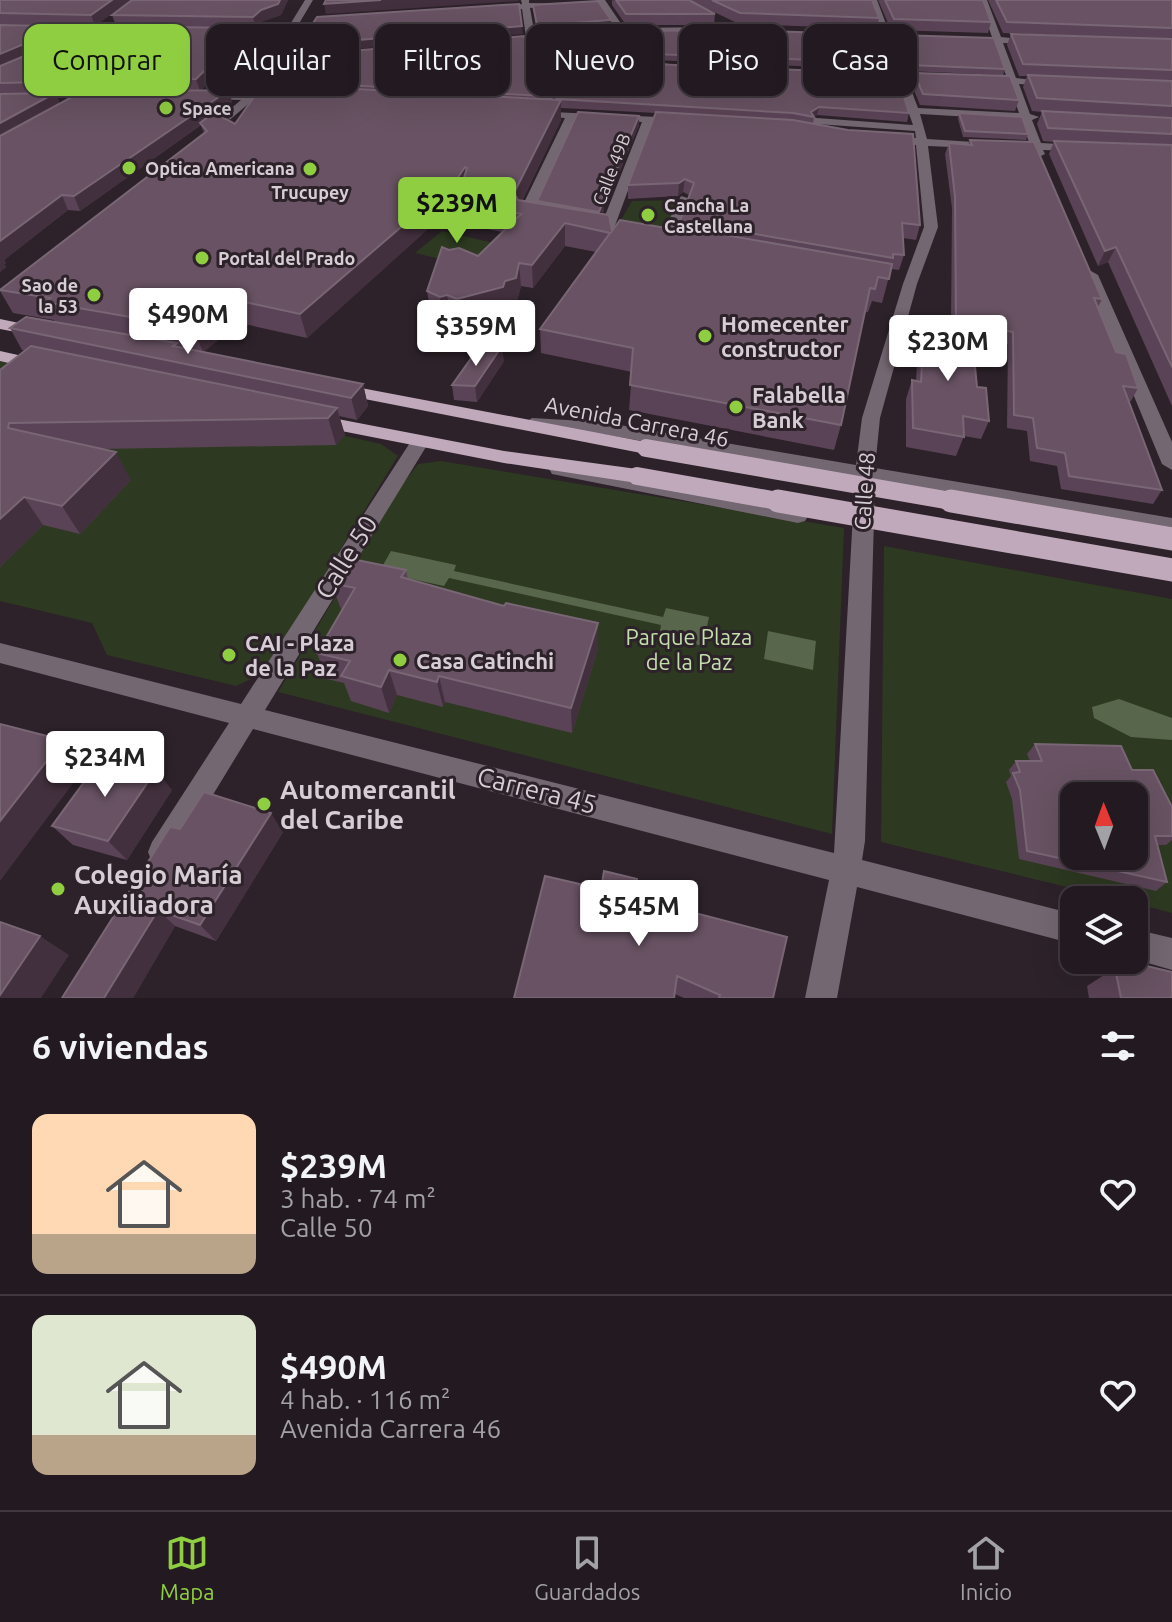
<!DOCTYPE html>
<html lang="es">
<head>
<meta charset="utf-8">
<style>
	body { margin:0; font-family:Ubuntu,sans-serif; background:#2e272d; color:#f1f3f6; height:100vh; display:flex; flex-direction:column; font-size:30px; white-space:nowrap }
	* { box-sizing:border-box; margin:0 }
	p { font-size:26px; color:#a2a1a5 }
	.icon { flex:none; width:44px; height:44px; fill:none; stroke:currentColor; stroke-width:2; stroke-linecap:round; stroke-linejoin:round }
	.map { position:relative; height:998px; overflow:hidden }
	.side { display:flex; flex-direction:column; background:#221a20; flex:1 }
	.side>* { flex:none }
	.top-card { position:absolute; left:24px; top:24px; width:1124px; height:72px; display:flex; gap:16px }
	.needle { width:52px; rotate:359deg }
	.buttons { position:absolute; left:1060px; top:782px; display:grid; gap:16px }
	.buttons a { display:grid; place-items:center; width:88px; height:88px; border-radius:16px; background:#221a20; box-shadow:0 8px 32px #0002,0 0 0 2px #3f383e; font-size:40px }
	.price { position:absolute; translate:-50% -68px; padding:0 18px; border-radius:8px; background:#fff; color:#222; font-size:26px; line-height:52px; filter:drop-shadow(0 2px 4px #0008) }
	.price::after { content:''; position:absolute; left:50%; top:48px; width:24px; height:18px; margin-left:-12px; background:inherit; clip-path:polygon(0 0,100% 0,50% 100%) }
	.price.on { background:#8fcd41; color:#111 }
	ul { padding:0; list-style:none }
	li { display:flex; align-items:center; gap:24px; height:200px; padding:0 32px }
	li+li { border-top:2px solid #3f383e }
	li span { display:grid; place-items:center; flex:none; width:224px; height:160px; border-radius:16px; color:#555 }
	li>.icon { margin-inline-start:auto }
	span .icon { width:96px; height:96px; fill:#fffc; stroke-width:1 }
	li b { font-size:34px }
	h2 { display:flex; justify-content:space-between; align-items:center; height:96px; padding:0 32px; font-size:34px }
	.chip { padding:0 28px; border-radius:16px; background:#221a20; box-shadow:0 8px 32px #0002,0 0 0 2px #3f383e; font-size:28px; line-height:72px }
	.chip.on { background:#8fcd41; color:#111 }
	.tab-bar { display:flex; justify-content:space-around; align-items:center; height:112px; border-top:2px solid #3f383e; background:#221a20; font-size:22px; color:#a2a1a5 }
	.tab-bar a { display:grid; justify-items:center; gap:4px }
	.tab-bar .on { color:#8fcd41 }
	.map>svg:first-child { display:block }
	.green { fill:#2d3921; fill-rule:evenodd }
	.water { fill:#58664b }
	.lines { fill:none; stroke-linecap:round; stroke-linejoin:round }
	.minor { fill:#736771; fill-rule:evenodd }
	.major { fill:#c1a9bc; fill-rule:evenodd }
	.major-bridge-far1 { stroke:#c1a9bc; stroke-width:18 }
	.major-bridge { stroke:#c1a9bc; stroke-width:23 }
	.wall { fill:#5a4356; fill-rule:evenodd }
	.shaded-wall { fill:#43303e }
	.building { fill:#685263; stroke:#796675; stroke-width:2; fill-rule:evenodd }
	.poi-dot { fill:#8fcd41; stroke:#2d222a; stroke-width:3 }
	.labels { text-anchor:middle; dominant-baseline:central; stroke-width:6; stroke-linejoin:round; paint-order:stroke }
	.far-poi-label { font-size:18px; font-weight:bold; fill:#d6ced4; stroke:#2d222a; text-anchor:start }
	.far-street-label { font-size:18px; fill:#d6ced4; stroke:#2d222a }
	.poi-label { font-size:22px; font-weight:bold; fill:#d6ced4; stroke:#2d222a; text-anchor:start }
	.street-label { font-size:22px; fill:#d6ced4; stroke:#2d222a }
	.park-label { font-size:22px; fill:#c3dfab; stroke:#2d222a }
	.near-street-label { font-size:26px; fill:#d6ced4; stroke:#2d222a }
	.near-poi-label { font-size:26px; font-weight:bold; fill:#d6ced4; stroke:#2d222a; text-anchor:start }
</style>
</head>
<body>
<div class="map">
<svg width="1172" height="998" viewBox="0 0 1172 998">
	<rect width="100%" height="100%" fill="#2d222a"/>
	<path class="green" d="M680 200 660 239 615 230 632 201Z
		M442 231 511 247 486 270 415 253Z
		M0 359 381 444 398 456 264 673 236 686 107 655 92 623 0 601Z
		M441 461 844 528 832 834 278 692 340 589 360 540 418 464Z
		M884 546 1172 599V913L1134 903V900H1121L881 842ZM1074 796H1134V856H1074Z"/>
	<path class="water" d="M391 551 456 565 454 571 663 617 666 608 709 617 703 646 659 637 661 625 449 578 444 586 379 572Z
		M768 631 816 641 813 670 764 659Z
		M1119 699 1172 718V740L1131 737 1094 718 1092 707Z"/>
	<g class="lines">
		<path class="minor" d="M305 0H313L278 59 314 56 317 61 275 65 257 94H280L285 97 284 99 253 100 213 134H205V130L241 100 204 99 199 96 200 94H247L283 36H217L214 31H286Z
			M521 0H529V3L564 4 530 8 535 36 616 29 597 0H605L624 28 720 27 724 30 720 33 628 34 646 61 670 64 667 69 640 65 619 34 536 41 555 106 550 109 545 106 528 42 501 45 497 42 526 37 522 9 488 8 522 4Z
			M869 0H877L918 108 1019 113 1009 84 981 80 986 77 1007 78 994 42 964 39 992 37 979 0H987L1001 37 1040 41 1036 44 1003 43 1016 78 1055 83 1050 86 1019 84 1030 114 1039 117 1032 120 1041 143 1078 145 1084 148 1078 151 1043 150 1045 154 1039 157 1032 149 1010 148 1004 145 1010 142H1029L1021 120 920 114 927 139 974 142 980 145 974 148 928 146 938 227 917 284 880 418 875 468 1172 518V534L875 482 865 841 862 860 1074 914V944L857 887 837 998H805L829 880 253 729 172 862 162 866 152 862 148 852 152 842 229 723 0 663V643L241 704 413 438 420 436 429 442 265 710 834 853 855 478 602 434 532 430 523 424 532 418 602 422 856 465 862 418 903 284 924 227 916 145 886 143 880 140 886 137 916 138 915 131 789 122 784 119 789 116 913 125Z
			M0 27 109 29 113 32 109 35 0 33Z
			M0 92 102 91 107 94 102 97 0 98Z
			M531 111 679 118 684 121 679 124 653 123 613 231 606 235 599 231 642 122 576 118 532 213 544 218 537 222 518 215 565 118 535 116 530 113Z
			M681 196 691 199 672 242 660 245 658 242Z
			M1091 271 1098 275 1172 442V470L1162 464 1084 275Z
			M559 462 798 509 805 511 808 516 805 521 798 523 552 474 549 469Z
			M1134 929 1172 938V970L1134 959Z"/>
		<path class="major" d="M0 319 43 328 45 331 37 336 0 329Z
			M0 351 45 361 47 365 39 370 0 361Z
			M340 384 646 442 655 448 646 454 334 393 331 389 334 385Z
			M317 415 504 451 637 469 647 476 637 483 504 463 311 425 308 421Z"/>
		<path class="major-bridge-far1" d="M646 448 963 503
			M637 476 789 503"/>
		<path class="major-bridge" d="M778 501 1172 570
			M951 501 1172 539"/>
	</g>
	<path class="wall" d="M0 0H130L95 26 0 24Z
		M132 0H288L281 15 263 21 256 28 116 26 112 15Z
		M612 0 715 14 714 25H626L612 5Z
		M689 0H872L879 18 877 29 739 24Z
		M878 0H983L991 22 988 33 891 30Z
		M988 0H1172V39L1003 33Z
		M0 25 72 36 241 28 244 39 226 56 228 63 201 90H229L232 102 226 107 230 121 235 124 276 85 275 81 542 96V99L555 100 540 44V37L638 59 650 64 909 113 907 122 817 115 814 117 813 124 920 225 916 240 903 238 904 255 899 270 891 269 882 303 872 301 868 312H865L841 425 834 450 629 410 632 372 541 353 540 329 596 252 565 246 533 288 521 286 517 301 506 304 505 311 460 323 451 319 444 321 431 315 427 291 449 250 478 256 502 232 459 223 457 204 447 220 439 219 307 338 240 323 203 352 363 384 368 406 357 420 339 416 345 435 336 445 102 449 131 480 80 534 43 525 0 567V370L26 351 22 350 10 328 55 322 54 320 13 313 0 291V289L204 133 201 125 80 211 68 210 4 260 6 263 4 264 6 267 0 272ZM56 94H78L60 104ZM561 108 656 113 628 185V199L678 196 683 192 689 195 680 221 679 227 612 231 602 214 604 210V200H608L639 125V116L537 201V203L522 201 561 120Z
		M634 31 892 63 891 70 653 60 648 58 634 37Z
		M1011 34 1172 39V406L1108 262 1098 266 1049 154 1054 142 1043 141 1037 124 1042 112 1032 111 1023 87 1027 76H1019L1007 45Z
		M897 35 1005 69 1003 75 907 71 895 41Z
		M914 73 1019 100 1015 111 920 105 911 83Z
		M959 113 1028 134 1026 140 963 137 958 119Z
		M970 140 1102 299 1098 307 1116 352 1138 388 1131 401H1129L1162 490 1153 504 1061 489 1057 466 1030 461 1027 431 1007 428 1008 344 973 337 977 387 989 421 981 439 964 436 956 456 906 447V399L912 380 916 381 917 364 923 346 926 347 932 326 951 325 952 208 945 154 949 143 968 145Z
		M504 361 477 402 454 400 452 385Z
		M406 570 408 579 504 606 598 623V649L572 733 445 702 443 707 397 695 389 713 351 701 344 683 327 679 317 653 342 610 341 609 331 583Z
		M1035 744 1132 770 1172 807V840L1166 845H1158L1167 882 1156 891 1019 859 1012 799 1006 782 1011 776 1009 770 1016 761H1030L1027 754Z
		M172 790 127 860 73 845 52 826Z
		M180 829 283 832 216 941 175 926 133 998H62Z
		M635 898 773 998H684L675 994Z
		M1134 963 1172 998H1089L1087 986 1115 968 1124 970Z"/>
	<path class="shaded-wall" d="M112 0H130L95 26 91 15Z
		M280 0H288L281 15 263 21 256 28 253 17 261 10Z
		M381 0H519L518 1 326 14 324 4Z
		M611 20V26L537 33V26Z
		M67 26 72 37 0 68V54Z
		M522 26 523 34 301 54 299 45Z
		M241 28 244 39 226 56 228 63 200 91 196 79 216 51Z
		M229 90 232 102 226 107 231 124 220 116 223 109 80 211 74 196Z
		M55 93 61 106 0 140V123Z
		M561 100V120L515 215 514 193Z
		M819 107 817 115 814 117 811 112Z
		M639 116V125L608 200V190Z
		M465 167 467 188 457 201V204L447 220 444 198Z
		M685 179 683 192 678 196 679 183Z
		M62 195 68 210 4 260 6 263 4 264 6 267 0 272V241Z
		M436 197 439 219 307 338 300 314Z
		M604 200V210L599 222V212Z
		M565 223V246L533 288 532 265Z
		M1116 247 1108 262 1098 266 1105 251Z
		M519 263 521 286 517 301 506 304 505 311 460 323 457 299 505 281Z
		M447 295 451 319 444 321 440 297Z
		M231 299 240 323 203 352 193 328Z
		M502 346 504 361 477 402 475 386Z
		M363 384 368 406 357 420 351 398Z
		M337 408 345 435 336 445 328 418Z
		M116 452 131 480 80 534 62 506Z
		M24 497 43 525 0 567V519Z
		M598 623V649L572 733 571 708Z
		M389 670 397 695 389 713 381 687Z
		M439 676 445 702 443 707 437 682Z
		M63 740 86 766 0 881V821Z
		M156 770 172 790 127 860 108 841Z
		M271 813 283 832 216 941 200 925Z
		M158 910 175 926 133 998H104Z
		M40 936 69 955 41 998H0V995Z"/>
	<path class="building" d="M0 0H112L91 15 0 13Z
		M132 0H280L278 4 261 10 253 17 112 15Z
		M326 0H381L324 4Z
		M616 0H689L715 14H626Z
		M712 0H872L879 18 740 13Z
		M885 0H983L991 22 894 19Z
		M996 0H1172V28L1007 22Z
		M598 1 611 20 537 26 533 5Z
		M519 4 522 26 299 45 317 17Z
		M0 25 67 26 0 54Z
		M96 26 241 28 216 51H225L196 79 0 83V66Z
		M618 30 638 59 650 64 897 74 909 113 819 107 811 112 814 117 793 113 557 99 540 37Z
		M739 30 881 35 892 63 653 54 648 52 634 31Z
		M1011 34 1172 39V70L1023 64Z
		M897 35 994 38 1005 69 909 65Z
		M524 36 542 96 275 81 293 56Z
		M914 73 1010 76 1019 100 923 94Z
		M1028 75 1172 81V106L1037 98Z
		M263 84 561 100 514 193 518 200 609 215 612 231 620 220 666 228 668 225 892 264 889 279 878 277 875 289 870 288 841 425 630 385 633 348 540 329 610 233 565 223 532 265 519 263 516 278 505 281 503 287 457 299 447 295 440 297 427 291 442 247 449 250 459 248 478 256 521 214 457 201 467 168 465 167 444 198 436 197 300 314 231 299 193 328 44 302 50 298 0 290 207 131 200 123 225 104 220 116 235 124Z
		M229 90 74 196 62 195 0 241V136L81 92Z
		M55 93 0 123V94Z
		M1042 111 1172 118V134L1048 128Z
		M578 112 639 116 608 190H602L604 200 599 212 537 201Z
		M656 112 793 120 848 130 913 134 920 225 902 223 904 255 893 254V258L680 221 694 183 685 179 679 183 628 185Z
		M959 113 1022 117 1028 134 965 131Z
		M970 140 1034 142 1102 299 1094 298 1116 352 1126 354 1130 365 1138 388 1123 386 1162 490 1069 476 1065 453 1037 448 1033 418 1014 415 1013 332 956 321 955 197 949 143 972 145Z
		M1054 141 1172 145V367L1116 247 1105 251Z
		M26 317 177 343 173 346 363 384 351 398 10 328Z
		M971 324 977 387 986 388 989 421 963 416 964 437 913 428 912 380 921 382 923 346 928 347 932 326Z
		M31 346 337 408 328 418 9 423 8 428 116 452 62 506 24 497 0 519V370Z
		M502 346 475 386 452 385 475 353Z
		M347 558 406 570 401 577 504 606 506 603 598 623 571 708 439 676 437 682 389 670 381 687 341 676 350 661 317 653 355 588 331 583Z
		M0 724 63 740 0 821Z
		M1035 744 1121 746 1132 770H1153L1172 807V836H1155L1167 882 1027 851 1020 790 1013 773 1020 772 1016 761H1042ZM1074 796H1134V856H1074Z
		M103 756 156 770 108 841 52 826Z
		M204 792 271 813 200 925 158 910 104 998H62L170 827 180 829Z
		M604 871 637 879 634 897 787 937 773 998H719L720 995 677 976 674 998H514L545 876 601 889Z
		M0 922 40 936 0 995Z
		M1134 963 1172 972V998H1121L1115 968 1137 973Z"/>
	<g class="poi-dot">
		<circle cx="166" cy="108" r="8"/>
		<circle cx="129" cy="168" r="8"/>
		<circle cx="310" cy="169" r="8"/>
		<circle cx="648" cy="215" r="8"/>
		<circle cx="202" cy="258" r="8"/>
		<circle cx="94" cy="295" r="8"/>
		<circle cx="705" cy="336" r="8"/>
		<circle cx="736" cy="407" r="8"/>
		<circle cx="229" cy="655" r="8"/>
		<circle cx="400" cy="660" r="8"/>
		<circle cx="264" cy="804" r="8"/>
		<circle cx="58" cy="889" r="8"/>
	</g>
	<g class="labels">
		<g class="far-poi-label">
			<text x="182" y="108">Space</text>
			<text x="145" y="168">Optica Americana</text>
			<text x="310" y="192" text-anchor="middle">Trucupey</text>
			<text x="664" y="205">Cancha La<tspan x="664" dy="21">Castellana</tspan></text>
			<text x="218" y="258">Portal del Prado</text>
			<text x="78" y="285" text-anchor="end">Sao de<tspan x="78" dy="21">la 53</tspan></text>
		</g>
		<g class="far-street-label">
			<text transform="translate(611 169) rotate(-69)">Calle 49B</text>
		</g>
		<g class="poi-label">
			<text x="721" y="323">Homecenter<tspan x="721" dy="25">constructor</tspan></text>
			<text x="752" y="394">Falabella<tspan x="752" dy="25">Bank</tspan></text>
			<text x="245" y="642">CAI - Plaza<tspan x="245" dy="25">de la Paz</tspan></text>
			<text x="416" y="660">Casa Catinchi</text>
		</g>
		<g class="street-label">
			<text transform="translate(637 421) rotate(11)">Avenida Carrera 46</text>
			<text transform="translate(864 491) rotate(-86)">Calle 48</text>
		</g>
		<g class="park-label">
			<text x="689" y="636">Parque Plaza<tspan x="689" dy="25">de la Paz</tspan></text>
		</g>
		<g class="near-street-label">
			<text transform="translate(346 557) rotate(-58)">Calle 50</text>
			<text transform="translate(537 790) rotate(14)">Carrera 45</text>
		</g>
		<g class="near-poi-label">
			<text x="280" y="789">Automercantil<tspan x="280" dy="30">del Caribe</tspan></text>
			<text x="74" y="874">Colegio María<tspan x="74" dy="30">Auxiliadora</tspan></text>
		</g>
	</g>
</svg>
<div class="buttons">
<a><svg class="needle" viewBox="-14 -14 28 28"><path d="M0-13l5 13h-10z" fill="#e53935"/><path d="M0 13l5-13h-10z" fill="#a2a1a5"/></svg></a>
<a><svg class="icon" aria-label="layers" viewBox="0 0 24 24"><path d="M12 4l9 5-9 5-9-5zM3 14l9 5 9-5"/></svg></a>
</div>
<b class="price on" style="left:457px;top:245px">$239M</b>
<b class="price" style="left:188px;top:356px">$490M</b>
<b class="price" style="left:476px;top:368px">$359M</b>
<b class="price" style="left:948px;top:383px">$230M</b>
<b class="price" style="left:105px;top:799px">$234M</b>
<b class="price" style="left:639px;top:948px">$545M</b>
<div class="top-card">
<a class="chip on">Comprar</a>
<a class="chip">Alquilar</a>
<a class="chip">Filtros</a>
<a class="chip">Nuevo</a>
<a class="chip">Piso</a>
<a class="chip">Casa</a>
</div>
</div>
<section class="side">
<h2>6 viviendas<svg class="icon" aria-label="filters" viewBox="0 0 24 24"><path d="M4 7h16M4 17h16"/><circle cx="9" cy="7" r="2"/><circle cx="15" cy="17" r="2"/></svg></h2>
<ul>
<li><span style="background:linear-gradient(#ffd9b3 75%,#b9a48a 0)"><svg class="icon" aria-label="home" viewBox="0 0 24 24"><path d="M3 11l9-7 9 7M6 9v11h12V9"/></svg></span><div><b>$239M</b><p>3 hab. · 74 m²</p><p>Calle 50</p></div><svg class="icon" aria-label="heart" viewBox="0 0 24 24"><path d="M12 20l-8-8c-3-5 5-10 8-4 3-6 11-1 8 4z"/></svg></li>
<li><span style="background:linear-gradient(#dfe7d0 75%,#b9a48a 0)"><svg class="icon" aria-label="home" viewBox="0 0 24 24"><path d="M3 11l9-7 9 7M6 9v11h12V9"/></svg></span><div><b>$490M</b><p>4 hab. · 116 m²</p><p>Avenida Carrera 46</p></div><svg class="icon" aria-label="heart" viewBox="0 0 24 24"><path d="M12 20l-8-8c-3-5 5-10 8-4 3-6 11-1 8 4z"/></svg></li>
</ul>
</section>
<nav class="tab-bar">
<a class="on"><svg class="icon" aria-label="map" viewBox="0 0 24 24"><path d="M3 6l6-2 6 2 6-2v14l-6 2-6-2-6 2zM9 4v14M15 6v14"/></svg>Mapa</a>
<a><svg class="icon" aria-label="saved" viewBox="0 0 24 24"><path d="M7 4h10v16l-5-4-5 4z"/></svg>Guardados</a>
<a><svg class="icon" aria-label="home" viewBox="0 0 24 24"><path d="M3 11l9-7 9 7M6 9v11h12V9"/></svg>Inicio</a>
</nav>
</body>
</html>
